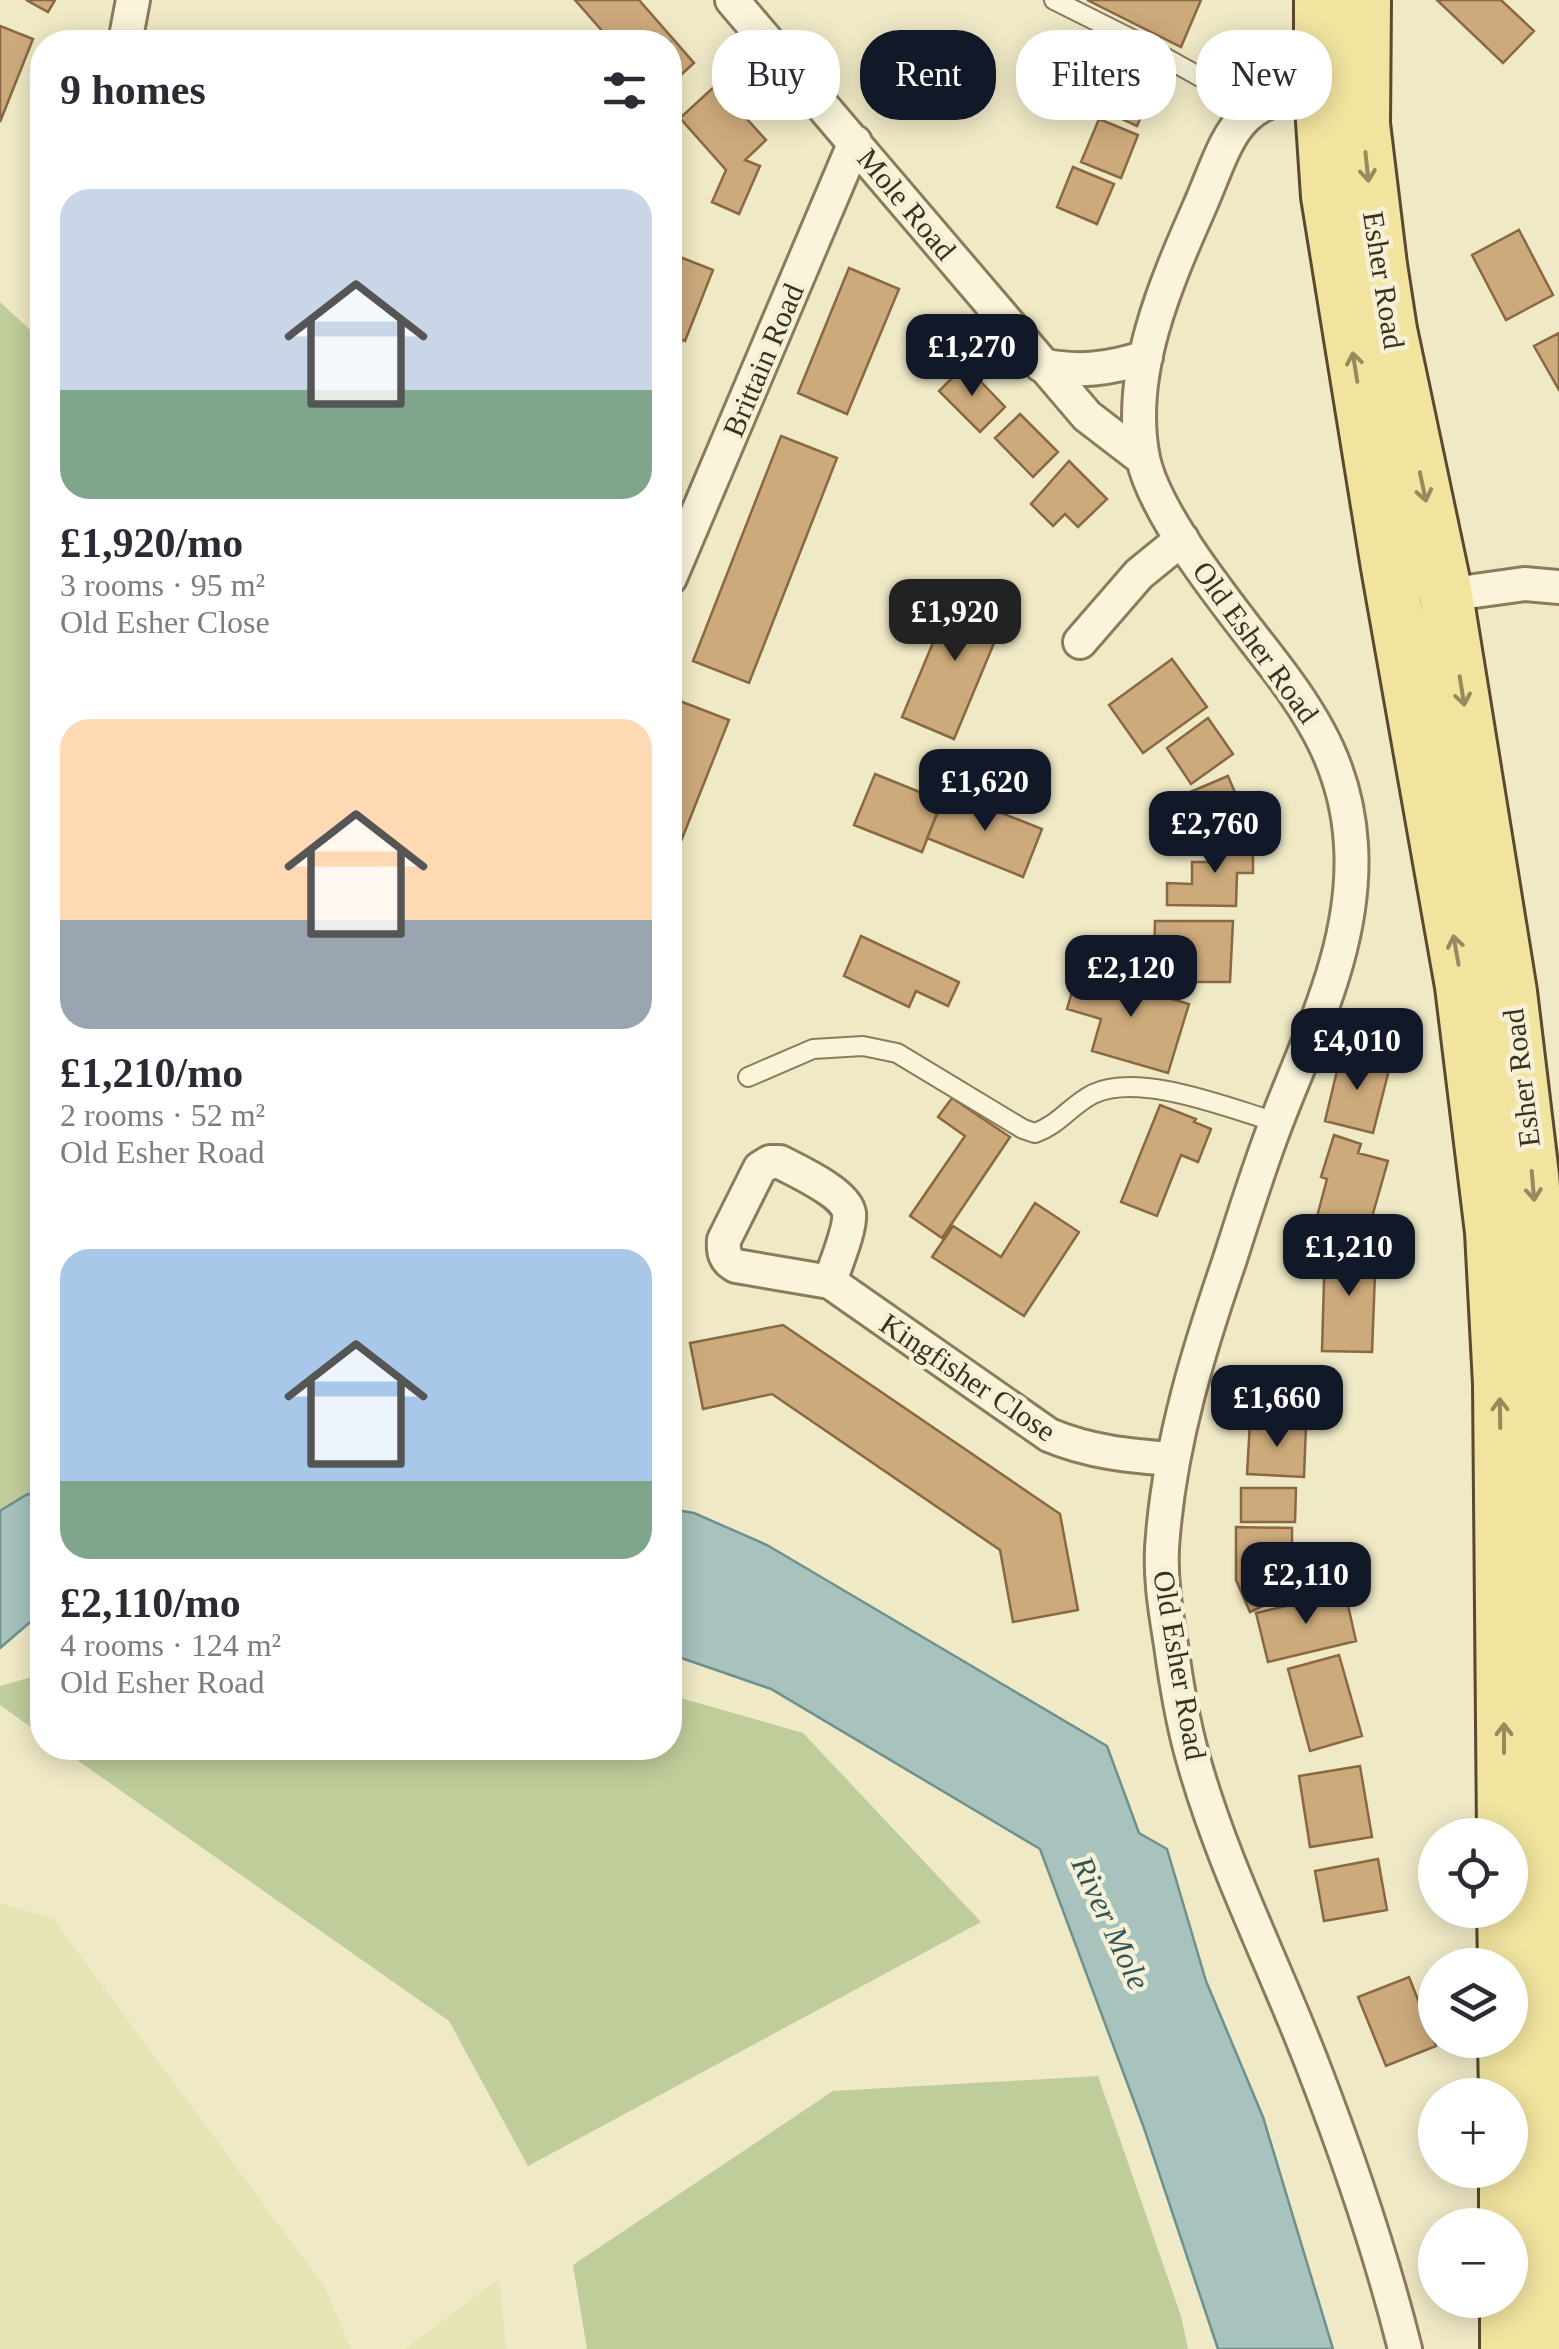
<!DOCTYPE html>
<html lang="en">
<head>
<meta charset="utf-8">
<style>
	body { margin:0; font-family:"Times New Roman",serif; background:#f2f2f3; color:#2b2b33; height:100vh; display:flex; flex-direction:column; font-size:38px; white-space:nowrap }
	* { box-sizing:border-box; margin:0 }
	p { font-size:32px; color:#7c7c81 }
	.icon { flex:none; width:55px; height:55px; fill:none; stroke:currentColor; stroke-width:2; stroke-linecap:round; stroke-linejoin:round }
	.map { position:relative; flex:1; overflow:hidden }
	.panel { position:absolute; left:30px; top:30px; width:652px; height:1730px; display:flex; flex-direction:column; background:#fff; border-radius:40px; box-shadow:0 5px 25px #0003 }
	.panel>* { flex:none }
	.guide { position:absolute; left:712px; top:30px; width:695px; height:90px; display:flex; gap:20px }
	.buttons { position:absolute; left:1418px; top:1818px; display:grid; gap:20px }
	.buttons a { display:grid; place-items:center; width:110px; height:110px; border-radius:50%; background:#fff; box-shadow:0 5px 25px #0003; font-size:50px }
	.price { position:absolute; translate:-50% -85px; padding:0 22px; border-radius:20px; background:#111827; color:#fff; font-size:32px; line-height:65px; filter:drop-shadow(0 2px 5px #0008) }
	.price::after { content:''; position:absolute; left:50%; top:60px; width:30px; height:22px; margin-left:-15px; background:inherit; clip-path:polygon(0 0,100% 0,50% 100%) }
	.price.on { background:#222; color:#fff }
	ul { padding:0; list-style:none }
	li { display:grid; align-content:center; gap:20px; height:530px; padding:0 30px }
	li span { display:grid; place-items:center; height:310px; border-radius:30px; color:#555 }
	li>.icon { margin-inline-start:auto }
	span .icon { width:180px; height:180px; fill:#fffc; stroke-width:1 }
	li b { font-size:42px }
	h2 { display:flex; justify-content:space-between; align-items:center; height:120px; padding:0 30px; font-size:42px }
	.chip { padding:0 35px; border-radius:40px; background:#fff; box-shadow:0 5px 25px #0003; font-size:35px; line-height:90px }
	.chip.on { background:#111827; color:#fff }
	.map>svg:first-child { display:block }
	.farmland { fill:#e4e4b4 }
	.green { fill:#bfcd9a }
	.water { fill:#a8c2be; stroke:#6e918e; stroke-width:2.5 }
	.building { fill:#cdaa7c; stroke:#896941; stroke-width:2.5 }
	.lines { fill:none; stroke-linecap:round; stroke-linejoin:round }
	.lane-casing { stroke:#8a7b5c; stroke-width:22 }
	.street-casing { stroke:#8a7b5c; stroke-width:38 }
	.primary-casing { stroke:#584930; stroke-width:58 }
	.lane { stroke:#f9f4da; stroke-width:18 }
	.street { stroke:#f9f4da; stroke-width:32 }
	.primary { stroke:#f1e49f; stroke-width:52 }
	.oneway { stroke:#968a5f }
	.labels { text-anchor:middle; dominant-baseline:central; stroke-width:9; stroke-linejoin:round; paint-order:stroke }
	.street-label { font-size:30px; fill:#3a311f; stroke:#f6f1d6 }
	.water-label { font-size:32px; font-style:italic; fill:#2f565a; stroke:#f6f1d6 }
</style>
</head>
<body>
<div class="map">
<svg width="1559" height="2349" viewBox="0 0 1559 2349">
	<rect width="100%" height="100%" fill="#efe9c6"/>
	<path class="farmland" d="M0 1903 53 1919 324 2286 351 2349H0Z
		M499 2279 506 2349H405Z"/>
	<path class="green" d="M0 302 42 341V1490L26 1495 0 1511Z
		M42 1674V1735L0 1705V1686Z
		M670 1695 803 1733 981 1922 528 2166 449 2021 60 1748H670Z
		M1098 2076 1181 2316 1188 2349H587L573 2265 833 2091Z"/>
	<path class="water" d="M42 1490V1612L0 1648V1511L26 1495Z
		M670 1509 694 1513 767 1545 1107 1746 1139 1833 1167 1849 1206 1981 1263 2117 1333 2349H1218L1144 2128 1040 1849 771 1689 670 1654Z"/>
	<path class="building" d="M26 0H55L48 12Z
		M575 0H639L694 63 670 85V42H612Z
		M1087 0H1201L1181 47Z
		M1437 0H1501L1534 31 1503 63Z
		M0 26 33 39 0 122Z
		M1037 50 1061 59 1063 54 1128 82 1135 65 1159 75 1137 126 1049 85 1053 76 1030 66Z
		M716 85 766 140 745 160 760 166 739 214 712 202 726 170 680 118Z
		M1099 119 1138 135 1121 178 1081 162Z
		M1073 167 1114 184 1097 224 1057 207Z
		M1519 230 1553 295 1506 320 1472 255Z
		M670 253 713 270 685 341 670 335Z
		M849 268 899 289 847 414 798 393Z
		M1559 333V390L1534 346Z
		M965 365 1005 407 980 432 939 391Z
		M1020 414 1058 452 1033 477 995 438Z
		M781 436 837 458 749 683 693 661Z
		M1069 461 1107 499 1078 527 1065 514 1053 526 1031 504Z
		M955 590 1007 612 954 739 902 717Z
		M1172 659 1207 707 1143 753 1109 705Z
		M672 698 729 720 670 869V703Z
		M1208 718 1233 754 1191 784 1167 748Z
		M875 774 942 801 922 852 854 825Z
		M1228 776 1247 820 1195 843 1176 798Z
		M946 791 1042 829 1023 877 927 838Z
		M1210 841H1253V873H1237L1236 906 1167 905V883L1192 884V862H1209Z
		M1155 921H1233L1230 982H1191L1192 964H1154Z
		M861 936 959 982 948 1006 916 991 909 1007 844 976Z
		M1078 971 1154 993 1157 981 1176 987 1172 999 1189 1004 1168 1073 1092 1051 1101 1019 1067 1009Z
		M1341 1054 1390 1066 1373 1133 1325 1121Z
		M952 1098 1010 1137 942 1238 910 1216 965 1136 938 1117Z
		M1160 1105 1196 1119 1194 1122 1211 1129 1198 1162 1181 1155 1157 1216 1121 1202Z
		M1334 1135 1361 1144 1358 1153 1388 1161 1366 1238 1315 1224 1327 1179 1321 1177Z
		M1035 1203 1079 1232 1024 1316 932 1257 953 1226 1001 1257Z
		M1325 1245 1376 1247 1372 1352 1322 1351Z
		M783 1325 1060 1514 1078 1610 1013 1622 1000 1550 772 1394 703 1409 690 1343Z
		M1261 1375 1314 1379 1311 1417 1259 1413Z
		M1250 1422 1306 1425 1304 1477 1247 1474Z
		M1241 1488H1296L1295 1522H1241Z
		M1236 1527 1292 1528V1553H1310L1308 1581 1277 1580 1283 1597 1250 1612 1236 1580Z
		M1345 1592 1356 1641 1268 1662 1256 1613Z
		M1339 1655 1362 1736 1310 1751 1288 1669Z
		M1360 1766 1372 1837 1310 1847 1299 1776Z
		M1378 1859 1387 1910 1324 1921 1315 1871Z
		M1409 1977 1436 2046 1386 2066 1358 1997Z"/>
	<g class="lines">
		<g class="lane-casing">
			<path id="lane" d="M1054 0 1132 39 1254 107
				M748 1077 813 1049 863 1046 897 1053 1023 1129 1035 1133C1059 1125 1071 1105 1093 1094 1140 1072 1228 1108 1276 1122"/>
		</g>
		<g class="street-casing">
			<path id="street" d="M732 0 1087 416 1143 459
				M125 42 133 0
				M1321 91C1232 97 1230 137 1199 208 1166 283 1126 374 1143 458 1155 518 1237 616 1275 666 1318 722 1347 774 1351 845 1357 943 1312 1030 1278 1118 1260 1164 1245 1212 1230 1259 1199 1349 1171 1439 1163 1535 1159 1572 1165 1608 1171 1645 1176 1682 1182 1719 1192 1755 1221 1861 1274 1964 1313 2066 1349 2159 1381 2253 1405 2349
				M1041 365C1078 373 1110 369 1146 357
				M670 578 855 142
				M1446 595 1524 584 1559 587
				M1080 642 1139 574 1182 539
				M830 1282C835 1265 851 1229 849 1213 846 1193 797 1171 780 1162H770L760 1168 724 1240C723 1253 725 1260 736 1266L830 1282 1049 1435C1089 1452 1130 1456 1173 1459"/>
		</g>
		<g class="primary-casing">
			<path id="primary" d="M1321 0V91L1328 196 1388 567 1462 986 1492 1232 1500 1384 1504 1835
				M1364 0 1363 124 1380 265 1390 330 1446 595 1510 992 1532 1175 1540 1273 1544 1430 1550 2349
				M1504 1910 1505 1965
				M1505 2040 1506 2095
				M1506 2170V2225
				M1507 2300V2349"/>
		</g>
		<use href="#lane" class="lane"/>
		<use href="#street" class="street"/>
		<use href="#primary" class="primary"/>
	</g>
	<defs><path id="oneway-shaft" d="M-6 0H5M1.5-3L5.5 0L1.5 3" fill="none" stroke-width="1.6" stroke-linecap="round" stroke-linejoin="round" transform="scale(2.5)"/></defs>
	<g class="oneway">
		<use href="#oneway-shaft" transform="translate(1367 167) rotate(84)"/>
		<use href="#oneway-shaft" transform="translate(1355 367) rotate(-99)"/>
		<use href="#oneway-shaft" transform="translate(1423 487) rotate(78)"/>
		<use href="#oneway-shaft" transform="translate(1462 691) rotate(81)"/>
		<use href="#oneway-shaft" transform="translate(1456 950) rotate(-100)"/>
		<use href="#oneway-shaft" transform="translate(1533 1186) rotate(85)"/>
		<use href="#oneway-shaft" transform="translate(1500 1413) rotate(-91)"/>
		<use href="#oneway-shaft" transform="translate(1504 1738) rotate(-90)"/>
	</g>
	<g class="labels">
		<g class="street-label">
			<text transform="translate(907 204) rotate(50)">Mole Road</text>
			<text transform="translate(1384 280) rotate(81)">Esher Road</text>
			<text transform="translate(763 360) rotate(-67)">Brittain Road</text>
			<text transform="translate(1256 642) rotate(54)">Old Esher Road</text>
			<text transform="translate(1521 1078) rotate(-97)">Esher Road</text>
			<text transform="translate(968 1377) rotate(34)">Kingfisher Close</text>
			<text transform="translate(1180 1665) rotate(80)">Old Esher Road</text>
		</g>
		<g class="water-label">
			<text transform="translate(1111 1923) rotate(65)">River Mole</text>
		</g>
	</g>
</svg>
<div class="buttons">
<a><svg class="icon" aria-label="locate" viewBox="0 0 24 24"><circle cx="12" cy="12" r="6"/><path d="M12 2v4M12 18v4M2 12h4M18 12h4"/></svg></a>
<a><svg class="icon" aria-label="layers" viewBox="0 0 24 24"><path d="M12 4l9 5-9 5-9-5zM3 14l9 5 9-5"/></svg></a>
<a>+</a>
<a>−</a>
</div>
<b class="price" style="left:972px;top:399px">£1,270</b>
<b class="price on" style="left:955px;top:664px">£1,920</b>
<b class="price" style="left:985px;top:834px">£1,620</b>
<b class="price" style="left:1215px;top:876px">£2,760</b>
<b class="price" style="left:1131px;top:1020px">£2,120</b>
<b class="price" style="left:1357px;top:1093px">£4,010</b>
<b class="price" style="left:1349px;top:1299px">£1,210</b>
<b class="price" style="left:1277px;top:1450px">£1,660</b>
<b class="price" style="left:1306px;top:1627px">£2,110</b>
<div class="guide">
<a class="chip">Buy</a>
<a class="chip on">Rent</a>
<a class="chip">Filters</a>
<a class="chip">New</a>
</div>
<section class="panel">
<h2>9 homes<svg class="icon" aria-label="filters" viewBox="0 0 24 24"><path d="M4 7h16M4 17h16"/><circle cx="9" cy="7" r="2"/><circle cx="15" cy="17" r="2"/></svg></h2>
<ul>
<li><span style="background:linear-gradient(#c9d6e8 65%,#7fa58c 0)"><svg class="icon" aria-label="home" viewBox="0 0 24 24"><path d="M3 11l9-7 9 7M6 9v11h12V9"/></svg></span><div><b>£1,920/mo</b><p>3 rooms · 95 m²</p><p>Old Esher Close</p></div></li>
<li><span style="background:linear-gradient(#ffd9b3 65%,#9aa5b1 0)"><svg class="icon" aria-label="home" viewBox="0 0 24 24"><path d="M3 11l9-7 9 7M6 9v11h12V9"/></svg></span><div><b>£1,210/mo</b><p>2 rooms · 52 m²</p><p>Old Esher Road</p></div></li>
<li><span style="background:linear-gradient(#a9c7e8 75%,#7fa58c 0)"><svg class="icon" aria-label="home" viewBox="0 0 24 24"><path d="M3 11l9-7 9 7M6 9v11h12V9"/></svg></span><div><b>£2,110/mo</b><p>4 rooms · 124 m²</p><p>Old Esher Road</p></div></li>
</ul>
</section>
</div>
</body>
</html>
